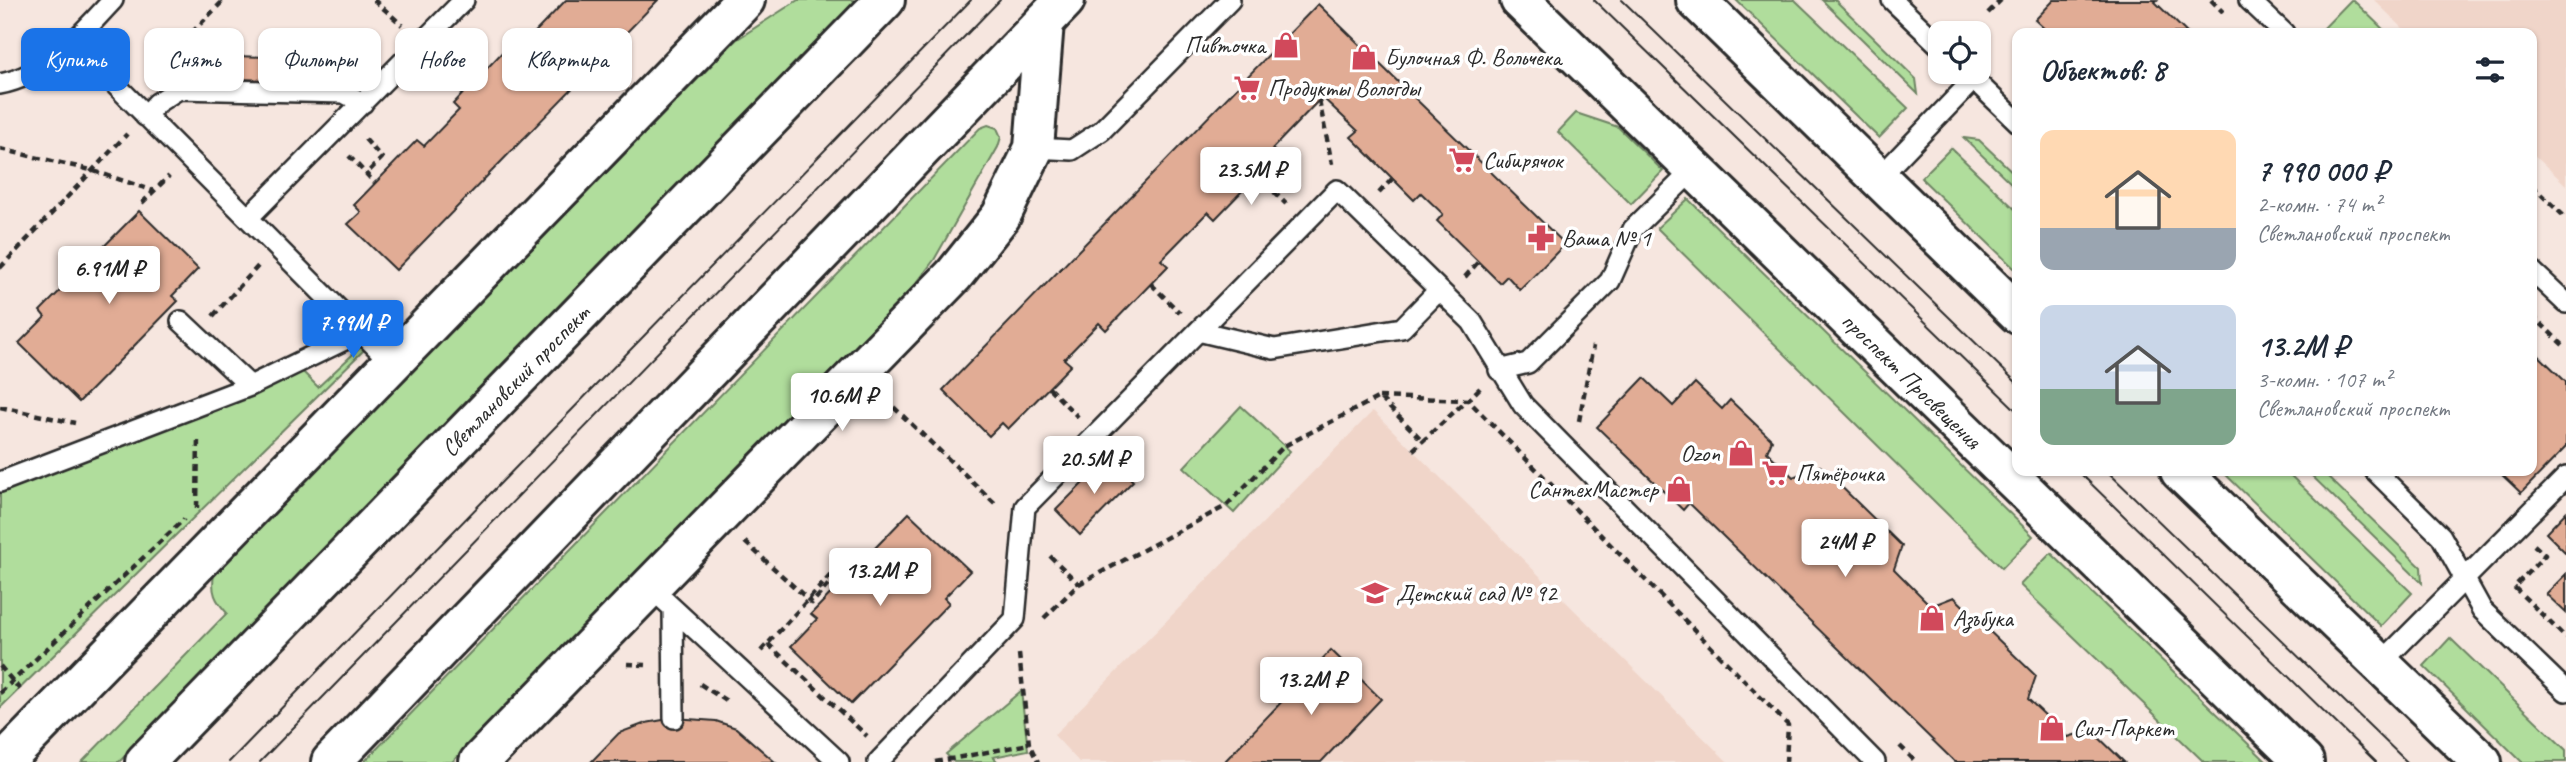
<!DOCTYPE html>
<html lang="ru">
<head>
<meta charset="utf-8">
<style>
	body { margin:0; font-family:Caveat,sans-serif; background:#f6f6f7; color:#1f2937; height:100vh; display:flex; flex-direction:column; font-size:26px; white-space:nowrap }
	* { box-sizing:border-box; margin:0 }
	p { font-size:23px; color:#747a83 }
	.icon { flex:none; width:38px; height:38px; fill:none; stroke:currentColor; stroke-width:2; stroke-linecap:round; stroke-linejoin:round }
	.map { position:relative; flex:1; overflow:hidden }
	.drawer { position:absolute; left:2012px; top:28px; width:525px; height:448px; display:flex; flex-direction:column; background:#fff; border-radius:14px; box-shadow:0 2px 5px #0004 }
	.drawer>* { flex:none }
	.guide { position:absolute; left:21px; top:28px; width:665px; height:63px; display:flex; gap:14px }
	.controls { position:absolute; left:1928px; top:21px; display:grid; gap:14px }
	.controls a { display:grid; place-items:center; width:63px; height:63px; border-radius:14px; background:#fff; box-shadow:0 2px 5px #0004; font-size:35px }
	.price { position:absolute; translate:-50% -60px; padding:0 16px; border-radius:7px; background:#fff; color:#222; font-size:23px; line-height:46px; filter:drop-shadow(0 2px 4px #0008) }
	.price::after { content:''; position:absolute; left:50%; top:42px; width:21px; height:16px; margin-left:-10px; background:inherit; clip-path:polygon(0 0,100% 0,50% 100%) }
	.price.on { background:#1a73e8; color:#fff }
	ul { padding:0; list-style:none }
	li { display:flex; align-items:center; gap:21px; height:175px; padding:0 28px }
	li span { display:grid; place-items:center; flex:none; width:196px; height:140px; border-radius:14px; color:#555 }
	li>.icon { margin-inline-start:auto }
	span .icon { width:84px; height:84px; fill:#fffc; stroke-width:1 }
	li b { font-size:30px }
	h2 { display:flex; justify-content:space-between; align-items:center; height:84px; padding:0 28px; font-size:30px }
	.pill { padding:0 24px; border-radius:14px; background:#fff; box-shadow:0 2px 5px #0004; font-size:24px; line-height:63px }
	.pill.on { background:#1a73e8; color:#fff }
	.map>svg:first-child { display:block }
	.built { fill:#f0d5c9 }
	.green { fill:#b0dd9c; stroke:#6e8464; stroke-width:2 }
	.building { fill:#e1ac95; stroke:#2b2b2b; stroke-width:2 }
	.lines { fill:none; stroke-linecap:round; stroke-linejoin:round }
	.service-casing { stroke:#2b2b2b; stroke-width:24 }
	.minor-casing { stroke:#2b2b2b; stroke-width:44 }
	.secondary-casing { stroke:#2b2b2b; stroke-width:44 }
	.path { stroke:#2b2b2b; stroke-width:4.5; stroke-dasharray:7 5; stroke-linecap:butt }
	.service { stroke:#fff; stroke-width:19 }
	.minor { stroke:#fff; stroke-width:38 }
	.secondary { stroke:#fff; stroke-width:38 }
	.tram { stroke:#2b2b2b; stroke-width:2 }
	.labels { text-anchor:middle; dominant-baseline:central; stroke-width:7; stroke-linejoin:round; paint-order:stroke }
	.poi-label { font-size:24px; fill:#2b2b2b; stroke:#fff; text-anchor:start }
	.street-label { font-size:24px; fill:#2b2b2b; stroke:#fff }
</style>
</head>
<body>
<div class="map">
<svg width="2566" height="762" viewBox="0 0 2566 762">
	<rect width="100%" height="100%" fill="#f6e6df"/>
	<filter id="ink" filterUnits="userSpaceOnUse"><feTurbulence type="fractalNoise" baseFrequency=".0143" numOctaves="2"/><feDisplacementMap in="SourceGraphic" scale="14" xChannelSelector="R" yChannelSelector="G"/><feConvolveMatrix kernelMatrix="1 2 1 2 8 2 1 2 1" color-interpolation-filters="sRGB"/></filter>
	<g filter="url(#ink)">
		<path class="built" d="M2374 0H2566V185L2532 153V33H2408Z
			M1373 411 1728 762H1079L1054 735Z"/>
		<path class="green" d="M798 0H859L119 762H82L227 613C215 600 211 592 214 574L736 40Z
			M1736 0H1795L1908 108 1879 138Z
			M1822 0H1835L1916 79 1918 94Z
			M2351 0H2353L2387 33H2319Z
			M1576 113 1618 127 1663 171 1631 204 1558 132Z
			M988 125 997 128 1001 137 998 147 934 260 915 285 452 762H364L980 128Z
			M1964 138 1979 140 2018 177V190Z
			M1951 148 2018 212V272L1921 178Z
			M1688 199 2033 536 2002 568 1657 228Z
			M365 343 368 346 0 708V488L300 369 318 387Z
			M1241 406 1290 451 1234 513 1184 467Z
			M2222 471H2286L2412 593 2381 626Z
			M2307 471H2322L2421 567 2422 583Z
			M2051 553 2267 762H2204L2020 585Z
			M2450 638 2566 750V762H2522L2424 666Z
			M1021 691 1028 750 993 757 998 762H954L946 754Z"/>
		<path class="building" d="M566 0H658L396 270 348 224 361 212 354 205 417 140 424 146 459 110 453 104 512 42 519 49Z
			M2054 0H2157L2155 2 2187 33H2049L2035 20Z
			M1318 4 1565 244 1520 290 1507 276 1500 283 1437 221 1443 214 1421 193 1414 200 1351 137 1358 131 1322 97 1272 149 1278 154 1215 219 1208 212 1161 260 1168 266 1106 330 1099 323 1064 359 1071 365 1008 429 1002 423 989 436 943 390Z
			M235 56 266 57V80L235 79Z
			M139 211 198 269 172 296 178 301 79 402 19 343 45 317 40 311Z
			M2532 349 2566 382V447L2521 493 2498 471H2532Z
			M1644 378 1673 406 1695 383 1722 409 1730 400 1772 440 1767 452 1793 477 1820 466 1902 546 1894 569 1931 606 1954 597 2036 676 2028 699 2068 737 2091 730 2124 762H1955L1689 503 1683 510 1597 427Z
			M1109 457 1133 481 1080 535 1056 510Z
			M2566 512V553L2546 533Z
			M909 513 970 571 944 598 949 603 851 704 791 646 817 619 811 614Z
			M2566 574V613L2546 594Z
			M1331 650 1381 699 1321 762H1224Z
			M674 718 716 721 736 728 775 762H591L619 733 646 723Z"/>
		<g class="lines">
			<g class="service-casing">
				<path id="service" d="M1892 0 1941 47
					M2249 0 2284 33
					M73 42 392 363
					M1966 72 2018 122
					M0 84C48 75 81 34 113 0
					M145 116 157 103 179 89 344 93 363 103
					M1034 148 1072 150 1101 131 1230 0
					M1878 179 1974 79
					M248 218 464 0
					M2532 271 2566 303
					M181 321 250 386
					M1198 331 1274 349 1402 328 1439 290
					M1499 370 1528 363 1610 281 1633 229 1694 169
					M2375 471 2441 536 2482 610 2566 691
					M0 482 250 386 361 332
					M650 587 839 762
					M673 609 674 718
					M2380 664 2566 477
					M878 762 1015 619 1025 507 1337 190 1472 322 1523 405 1875 762"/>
			</g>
			<g class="minor-casing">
				<path id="minor" d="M4 762 745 0
					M479 762 954 275 1001 216 1034 148 1044 22"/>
			</g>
			<g class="secondary-casing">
				<g id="secondary">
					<path id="s1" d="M1520 0 2304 762"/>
					<path d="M1696 0 2018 314"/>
					<path d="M2180 471 2482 762"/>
					<path id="s2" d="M145 762 885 0"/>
					<path d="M331 762 1065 0"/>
				</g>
			</g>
			<path class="path" d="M374 0 402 25
				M2211 0 2223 12
				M1988 13 2001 0
				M463 38 480 57 464 73
				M448 55 474 82
				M158 67 224 0
				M1319 100 1332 164
				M365 139 382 158 366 174
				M0 149 91 170 154 191
				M349 156 375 183
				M1257 175 1286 204
				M2532 186 2566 218
				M1379 193 1393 178
				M142 203 169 176
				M0 268 127 134
				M1465 277 1478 262
				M1151 284 1180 313
				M2532 315 2566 348
				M213 316 259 265
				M1049 388 1078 417
				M1480 388 1468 400 1788 725 1786 762
				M1379 397 1468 400
				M885 399 998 506
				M0 407 75 423
				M1579 421 1593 346
				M1413 450 1467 400
				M197 508 198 436
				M745 542 812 603 842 569
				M2534 545 2545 555 2514 587 2566 638
				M1050 556 1079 584
				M1044 618 1079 584 1226 506 1284 446 1379 397 1423 441
				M768 644 867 736
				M761 651 839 566 849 576
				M1019 654 1029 744 1038 762
				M627 664 646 665
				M0 666 22 692
				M700 684 728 702
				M0 693 184 519
				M1900 746 1916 762
				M935 762 1029 744"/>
			<use href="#service" class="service"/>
			<use href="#minor" class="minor"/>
			<use href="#secondary" class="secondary"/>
			<path class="tram" d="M1594 0 2018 412
				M1622 0 2018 384
				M2078 471 2376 762
				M2107 471 2407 762
				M229 762 971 0
				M260 762 1000 0"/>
		</g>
	</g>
	<defs>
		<g id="shop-bare" transform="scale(2.1)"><path d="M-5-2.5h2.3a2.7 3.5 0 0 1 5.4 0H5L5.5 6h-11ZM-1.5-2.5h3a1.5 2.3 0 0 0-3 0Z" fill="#d1495b" stroke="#fff" stroke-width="2.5" paint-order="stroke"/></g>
		<g id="supermarket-bare" transform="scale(2.1)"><path d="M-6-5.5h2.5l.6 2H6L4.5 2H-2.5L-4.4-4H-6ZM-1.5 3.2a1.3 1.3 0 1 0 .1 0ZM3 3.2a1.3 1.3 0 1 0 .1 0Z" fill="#d1495b" stroke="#fff" stroke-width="2.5" paint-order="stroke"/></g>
		<g id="pharmacy-bare" transform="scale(2.1)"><path d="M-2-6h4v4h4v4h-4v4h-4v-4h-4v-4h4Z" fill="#d1495b" stroke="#fff" stroke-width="2.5" paint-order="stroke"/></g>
		<g id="school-bare" transform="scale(2.1)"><path d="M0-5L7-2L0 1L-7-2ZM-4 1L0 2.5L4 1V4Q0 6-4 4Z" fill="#d1495b" stroke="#fff" stroke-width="2.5" paint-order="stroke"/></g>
	</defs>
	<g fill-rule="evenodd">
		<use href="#shop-bare" x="1286" y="45"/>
		<use href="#shop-bare" x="1364" y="57"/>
		<use href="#supermarket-bare" x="1247" y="88"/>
		<use href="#supermarket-bare" x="1462" y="160"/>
		<use href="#pharmacy-bare" x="1541" y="238"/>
		<use href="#shop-bare" x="1741" y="453"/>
		<use href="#supermarket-bare" x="1775" y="473"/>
		<use href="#shop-bare" x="1679" y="489"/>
		<use href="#school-bare" x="1375" y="593"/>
		<use href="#shop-bare" x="1932" y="618"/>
		<use href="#shop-bare" x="2052" y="728"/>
	</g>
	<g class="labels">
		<g class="poi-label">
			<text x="1265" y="45" text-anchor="end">Пивточка</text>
			<text x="1385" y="57">Булочная Ф. Вольчека</text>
			<text x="1268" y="88">Продукты Вологды</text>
			<text x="1483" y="160">Сибирячок</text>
			<text x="1562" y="238">Ваша № 1</text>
			<text x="1720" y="453" text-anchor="end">Ozon</text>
			<text x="1796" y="473">Пятёрочка</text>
			<text x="1658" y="489" text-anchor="end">СантехМастер</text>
			<text x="1396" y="593">Детский сад № 92</text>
			<text x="1953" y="618">Азъбука</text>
			<text x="2073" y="728">Сил-Паркет</text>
		</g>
		<g class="street-label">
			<text stroke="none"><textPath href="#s2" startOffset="532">Светлановский проспект</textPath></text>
			<text stroke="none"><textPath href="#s1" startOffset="546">проспект Просвещения</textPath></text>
		</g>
	</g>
</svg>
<div class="controls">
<a><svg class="icon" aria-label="locate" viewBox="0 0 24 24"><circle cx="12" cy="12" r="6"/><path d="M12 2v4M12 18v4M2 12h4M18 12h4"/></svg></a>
</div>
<b class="price" style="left:1251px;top:207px">23.5M ₽</b>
<b class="price" style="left:109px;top:306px">6.91M ₽</b>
<b class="price on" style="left:353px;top:360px">7.99M ₽</b>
<b class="price" style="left:842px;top:433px">10.6M ₽</b>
<b class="price" style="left:1094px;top:496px">20.5M ₽</b>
<b class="price" style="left:1845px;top:579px">24M ₽</b>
<b class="price" style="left:880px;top:608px">13.2M ₽</b>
<b class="price" style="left:1311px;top:717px">13.2M ₽</b>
<div class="guide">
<a class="pill on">Купить</a>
<a class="pill">Снять</a>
<a class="pill">Фильтры</a>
<a class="pill">Новое</a>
<a class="pill">Квартира</a>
</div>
<section class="drawer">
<h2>Объектов: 8<svg class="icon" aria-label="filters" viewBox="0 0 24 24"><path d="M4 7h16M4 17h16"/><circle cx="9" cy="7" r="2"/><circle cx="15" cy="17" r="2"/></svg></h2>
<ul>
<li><span style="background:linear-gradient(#ffd9b3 70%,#9aa5b1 0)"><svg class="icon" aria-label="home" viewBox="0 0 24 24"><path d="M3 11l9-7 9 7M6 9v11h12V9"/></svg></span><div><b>7 990 000 ₽</b><p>2-комн. · 74 m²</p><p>Светлановский проспект</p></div></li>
<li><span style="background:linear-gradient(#c9d6e8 60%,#7fa58c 0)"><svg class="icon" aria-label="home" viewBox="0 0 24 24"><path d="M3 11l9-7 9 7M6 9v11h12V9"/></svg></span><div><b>13.2M ₽</b><p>3-комн. · 107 m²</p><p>Светлановский проспект</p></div></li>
</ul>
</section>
</div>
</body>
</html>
